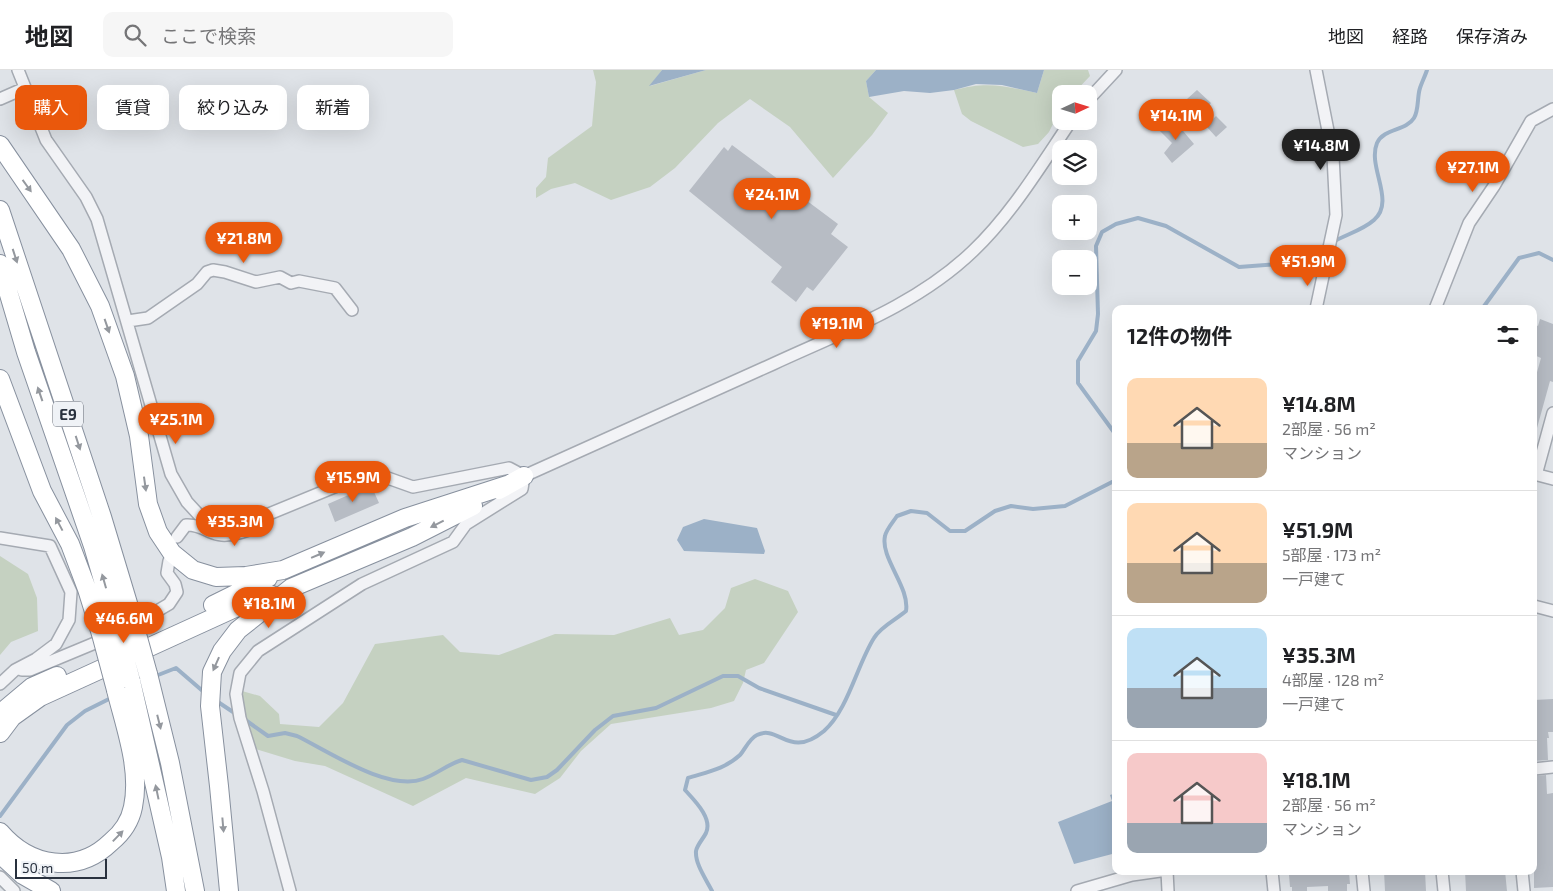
<!DOCTYPE html>
<html lang="ja">
<head>
<meta charset="utf-8">
<style>
	body { margin:0; font-family:"Exo 2","Noto Sans JP",sans-serif; background:#f6f6f6; color:#202124; height:100vh; display:flex; flex-direction:column; font-size:19px; white-space:nowrap }
	* { box-sizing:border-box; margin:0 }
	p { font-size:16px; color:#757577 }
	.icon { flex:none; width:28px; height:28px; fill:none; stroke:currentColor; stroke-width:2; stroke-linecap:round; stroke-linejoin:round }
	.map { position:relative; flex:1; overflow:hidden }
	.sheet { position:absolute; left:1112px; top:235px; width:425px; height:570px; display:flex; flex-direction:column; background:#fff; border-radius:10px; box-shadow:0 5px 20px #0002 }
	.sheet>* { flex:none }
	.guide { position:absolute; left:15px; top:15px; width:475px; height:45px; display:flex; gap:10px }
	.needle { width:32px; rotate:86deg }
	.buttons { position:absolute; left:1052px; top:15px; display:grid; gap:10px }
	.buttons a { display:grid; place-items:center; width:45px; height:45px; border-radius:10px; background:#fff; box-shadow:0 5px 20px #0002; font-size:25px }
	.scale { position:absolute; left:15px; bottom:12px; width:92px; box-sizing:border-box; padding-left:5px; border:2px solid #29313e; border-top:0; font-size:14px; line-height:18px; white-space:nowrap; color:#29313e; -webkit-text-stroke:4px #eff2f6; paint-order:stroke }
	.price { position:absolute; translate:-50% -42px; padding:0 11px; border-radius:18px; background:#ea580c; color:#fff; font-size:16px; line-height:32px; filter:drop-shadow(0 1px 2px #0008) }
	.price::after { content:''; position:absolute; left:50%; top:30px; width:15px; height:11px; margin-left:-8px; background:inherit; clip-path:polygon(0 0,100% 0,50% 100%) }
	.price.active { background:#222; color:#fff }
	ul { padding:0; list-style:none }
	li { display:flex; align-items:center; gap:15px; height:125px; padding:0 15px }
	li+li { border-top:1px solid #e0e0e0 }
	li span { display:grid; place-items:center; flex:none; width:140px; height:100px; border-radius:10px; color:#555 }
	li>.icon { margin-inline-start:auto }
	span .icon { width:60px; height:60px; fill:#fffc; stroke-width:1 }
	li b { font-size:21px }
	h2 { display:flex; justify-content:space-between; align-items:center; height:60px; padding:0 15px; font-size:21px }
	.pill { padding:0 18px; border-radius:10px; background:#fff; box-shadow:0 5px 20px #0002; font-size:18px; line-height:45px }
	.pill.active { background:#ea580c; color:#fff }
	header { display:flex; align-items:center; gap:30px; box-sizing:border-box; height:70px; padding:0 25px; background:#fff; border-bottom:1px solid #e0e0e0 }
	header strong { font-size:24px }
	nav { display:flex; gap:28px; margin-inline-start:auto; font-size:18px }
	.search { width:350px; height:45px; background:#f6f6f6; display:flex; align-items:center; gap:12px; box-sizing:border-box; padding:0 18px; border-radius:10px; color:#757577; font-size:19px }
	.map>svg:first-child { display:block }
	.green { fill:#c5d1c1 }
	.water { fill:#9cb1c7 }
	.lines { fill:none; stroke-linecap:round; stroke-linejoin:round }
	.stream { stroke:#9cb1c7; stroke-width:4 }
	.building { fill:#b7bcc4 }
	.minor-casing { stroke:#a5aab2; stroke-width:14 }
	.highway-casing { stroke:#87909e; stroke-width:20 }
	.minor { stroke:#f2f3f6; stroke-width:11 }
	.highway { stroke:#fff; stroke-width:18 }
	.highway-bridge-casing { stroke:#87909e; stroke-width:20; stroke-linecap:butt }
	.highway-bridge { stroke:#fff; stroke-width:18 }
	.oneway { fill:#94989e }
	.labels { text-anchor:middle; dominant-baseline:central; stroke-width:4; stroke-linejoin:round; paint-order:stroke }
	.shield { fill:#eff2f6; stroke:#646b75; stroke-width:1 }
	.shield-label { font-size:15px; font-weight:bold; fill:#29313e }
</style>
</head>
<body>
<header>
<strong>地図</strong>
<div class="search"><svg class="icon" aria-label="search" viewBox="0 0 24 24"><circle cx="10" cy="10" r="6"/><path d="M15 15l6 6"/></svg>ここで検索</div>
<nav><a>地図</a><a>経路</a><a>保存済み</a></nav>
</header>
<div class="map">
<svg width="1553" height="821" viewBox="0 0 1553 821">
	<rect width="100%" height="100%" fill="#dfe3e8"/>
	<path class="green" d="M593 0H662L650 16 706 0H876L866 11 869 27 888 43 872 65 833 108 790 57 750 29 718 53 675 98 650 117 611 130 575 113 551 119 536 128V118L546 107 548 88 592 56 596 12Z
		M1044 0H1088L1090 6 1073 24H1061V38L1049 62 1038 74 1023 77 971 51 962 44 954 20C987 11 1005 16 1037 23Z
		M0 486 28 504 37 528 38 561 11 572 0 585Z
		M755 509 788 521 798 542 764 593 746 600 743 613 734 631 711 638 611 654 581 681 560 708 535 724 466 708 413 736 325 696 295 691 252 678 240 634 242 621 260 626 279 644 280 654 319 657 343 633 375 574 443 565 460 582 499 585 555 564 614 565 670 548 679 565 703 560 725 538 731 518Z"/>
	<path class="water" d="M662 0H706L649 16Z
		M876 0H1044L1037 23 1002 15 976 14 954 20 930 23 904 21 869 27 866 11Z
		M704 449 757 458 765 481 764 484 684 481 677 470 683 457Z
		M1116 723V783L1074 794 1058 752 1112 731 1110 725Z"/>
	<g class="lines">
		<path class="stream" d="M1333 172C1345 165 1363 160 1374 150 1396 131 1367 97 1377 73 1384 58 1406 61 1414 48 1419 40 1417 27 1420 18 1422 12 1425 6 1427 0
			M1482 239 1519 188 1539 183 1553 190
			M1116 365 1078 313V291L1096 261 1098 244 1096 176 1102 162 1116 154 1138 148 1166 156 1239 197 1292 193 1327 175
			M153 607 176 598 205 623
			M215 630 236 644
			M244 649 268 666 285 663 297 666C328 681 388 722 423 709 437 704 448 694 462 690L531 710 547 707 557 700 595 660 613 646 656 638 723 606H738L759 618 836 645
			M0 746 67 655 85 641 113 627
			M712 821C706 809 695 794 696 781 697 775 703 769 706 763 713 748 694 730 685 720L688 708C707 702 725 699 740 685 745 679 750 668 757 665 779 654 789 690 824 661 848 640 857 595 874 568 880 557 897 549 906 541 910 517 880 488 885 466 886 460 893 452 897 446L911 441 927 443 950 461H965L995 441 1011 436 1033 439 1065 436 1116 410"/>
	</g>
	<path class="building" d="M1197 20 1211 33 1202 43 1187 29Z
		M1216 46 1227 57 1216 67 1206 56Z
		M1173 49 1194 74 1172 93 1164 83 1172 73 1159 60Z
		M732 75 838 154 831 164 848 177 813 221 807 217 796 232 771 212 782 197 689 121 724 77 728 81Z
		M1540 249 1553 254V312L1550 311 1537 358H1534V313L1541 288 1534 285V254L1538 256Z
		M371 415 379 433 335 452 328 434Z
		M1553 629V662H1548L1549 668H1547L1548 690 1534 691V630Z
		M1546 705 1547 724 1553 723V817L1534 818V706Z
		M1300 801H1322V804L1349 802 1350 814H1347V821H1328V816L1307 817V821H1292V817H1290L1289 805H1300Z
		M1384 801H1425L1426 821H1385Z
		M1465 801H1505L1507 821H1466Z"/>
	<g class="lines">
		<g class="minor-casing">
			<path id="minor" d="M18 0 46 70 86 127 97 149 171 404 187 432 199 445 217 453H247L371 402 413 417 509 398 524 406
				M1316 0 1333 86 1336 145 1316 239
				M0 29 25 18
				M1089 29 1116 0
				M1435 239 1469 153 1494 116 1531 51 1553 39
				M128 251 148 248 197 214 207 202 213 200 225 202 256 212 280 207 291 213 299 211 335 218 352 240
				M1534 404 1553 409
				M1536 405 1553 343
				M524 406C607 369 690 331 773 294 842 262 917 235 973 181 1012 144 1041 95 1071 51
				M177 467 186 455C208 454 209 471 239 463 246 461 252 460 257 455
				M0 468 50 476 71 522 69 550 56 574 36 589 15 600 0 614
				M1534 536 1553 541
				M130 557 169 534 177 522 175 514 167 503 169 491
				M22 600H30L107 568
				M1534 699 1553 697
				M1167 801 1168 821
				M1272 801 1274 821
				M1362 801 1364 821
				M1442 801 1444 821
				M1522 801 1524 821
				M0 807 14 821
				M290 821 263 721 240 648 236 624 240 603 258 581 362 514 453 472 466 454 522 419 524 406
				M1077 821 1132 805 1160 801"/>
		</g>
		<g class="highway-casing">
			<path id="highway" d="M0 75 71 179 100 236 125 306 139 366 148 434 158 462 172 483 193 500 216 507 246 506 283 500 405 448 510 414
				M0 140 102 447 133 550
				M0 194 26 282 93 476 117 558
				M0 309 42 421 70 474 87 519 101 564
				M499 420 524 406
				M213 535 268 508
				M148 604 170 693 195 821
				M131 611 171 787 176 821
				M2 642 32 617 57 606
				M0 663 12 647 40 627 235 538 272 525
				M0 762C30 797 77 805 111 772 122 763 130 752 133 737 141 699 125 657 116 620
				M0 784 23 805 51 821
				M229 821 219 716 210 636 212 602 222 581 238 560 291 518 412 467 473 436"/>
		</g>
		<use href="#minor" class="minor"/>
		<use href="#highway" class="highway"/>
		<g class="highway-bridge-casing">
			<path id="highway-bridge" d="M133 550 148 604
				M117 558 131 611
				M101 564 116 620"/>
		</g>
		<use href="#highway-bridge" class="highway-bridge"/>
	</g>
	<defs><path id="oneway-solid" d="M-6-.8H1V-3.2L6.5 0L1 3.2V.8H-6Z" transform="scale(1.25)"/></defs>
	<g class="oneway">
		<use href="#oneway-solid" transform="translate(27 116) rotate(54)"/>
		<use href="#oneway-solid" transform="translate(15 186) rotate(72)"/>
		<use href="#oneway-solid" transform="translate(107 256) rotate(71)"/>
		<use href="#oneway-solid" transform="translate(40 324) rotate(-109)"/>
		<use href="#oneway-solid" transform="translate(78 373) rotate(72)"/>
		<use href="#oneway-solid" transform="translate(145 414) rotate(82)"/>
		<use href="#oneway-solid" transform="translate(59 454) rotate(-118)"/>
		<use href="#oneway-solid" transform="translate(437 454) rotate(153)"/>
		<use href="#oneway-solid" transform="translate(318 485) rotate(-23)"/>
		<use href="#oneway-solid" transform="translate(104 511) rotate(-106)"/>
		<use href="#oneway-solid" transform="translate(216 594) rotate(114)"/>
		<use href="#oneway-solid" transform="translate(159 652) rotate(76)"/>
		<use href="#oneway-solid" transform="translate(157 722) rotate(-102)"/>
		<use href="#oneway-solid" transform="translate(223 755) rotate(85)"/>
		<use href="#oneway-solid" transform="translate(118 766) rotate(-46)"/>
	</g>
	<g class="labels">
		<rect class="shield" x="53" y="331.5" width="30" height="25" rx="4"/>
		<g class="shield-label">
			<text x="68" y="344">E9</text>
		</g>
	</g>
</svg>
<div class="buttons">
<a><svg class="needle" viewBox="-14 -14 28 28"><path d="M0-13l5 13h-10z" fill="#e53935"/><path d="M0 13l5-13h-10z" fill="#757577"/></svg></a>
<a><svg class="icon" aria-label="layers" viewBox="0 0 24 24"><path d="M12 4l9 5-9 5-9-5zM3 14l9 5 9-5"/></svg></a>
<a>+</a>
<a>−</a>
</div>
<div class="scale">50 m</div>
<b class="price" style="left:1176px;top:71px">¥14.1M</b>
<b class="price active" style="left:1321px;top:101px">¥14.8M</b>
<b class="price" style="left:1473px;top:123px">¥27.1M</b>
<b class="price" style="left:772px;top:150px">¥24.1M</b>
<b class="price" style="left:244px;top:194px">¥21.8M</b>
<b class="price" style="left:1308px;top:217px">¥51.9M</b>
<b class="price" style="left:837px;top:279px">¥19.1M</b>
<b class="price" style="left:176px;top:375px">¥25.1M</b>
<b class="price" style="left:353px;top:433px">¥15.9M</b>
<b class="price" style="left:235px;top:477px">¥35.3M</b>
<b class="price" style="left:269px;top:559px">¥18.1M</b>
<b class="price" style="left:124px;top:574px">¥46.6M</b>
<div class="guide">
<a class="pill active">購入</a>
<a class="pill">賃貸</a>
<a class="pill">絞り込み</a>
<a class="pill">新着</a>
</div>
<section class="sheet">
<h2>12件の物件<svg class="icon" aria-label="filters" viewBox="0 0 24 24"><path d="M4 7h16M4 17h16"/><circle cx="9" cy="7" r="2"/><circle cx="15" cy="17" r="2"/></svg></h2>
<ul>
<li><span style="background:linear-gradient(#ffd9b3 65%,#b9a48a 0)"><svg class="icon" aria-label="home" viewBox="0 0 24 24"><path d="M3 11l9-7 9 7M6 9v11h12V9"/></svg></span><div><b>¥14.8M</b><p>2部屋 · 56 m²</p><p>マンション</p></div></li>
<li><span style="background:linear-gradient(#ffd9b3 60%,#b9a48a 0)"><svg class="icon" aria-label="home" viewBox="0 0 24 24"><path d="M3 11l9-7 9 7M6 9v11h12V9"/></svg></span><div><b>¥51.9M</b><p>5部屋 · 173 m²</p><p>一戸建て</p></div></li>
<li><span style="background:linear-gradient(#bfe0f5 60%,#9aa5b1 0)"><svg class="icon" aria-label="home" viewBox="0 0 24 24"><path d="M3 11l9-7 9 7M6 9v11h12V9"/></svg></span><div><b>¥35.3M</b><p>4部屋 · 128 m²</p><p>一戸建て</p></div></li>
<li><span style="background:linear-gradient(#f6c9c9 70%,#9aa5b1 0)"><svg class="icon" aria-label="home" viewBox="0 0 24 24"><path d="M3 11l9-7 9 7M6 9v11h12V9"/></svg></span><div><b>¥18.1M</b><p>2部屋 · 56 m²</p><p>マンション</p></div></li>
</ul>
</section>
</div>
</body>
</html>
